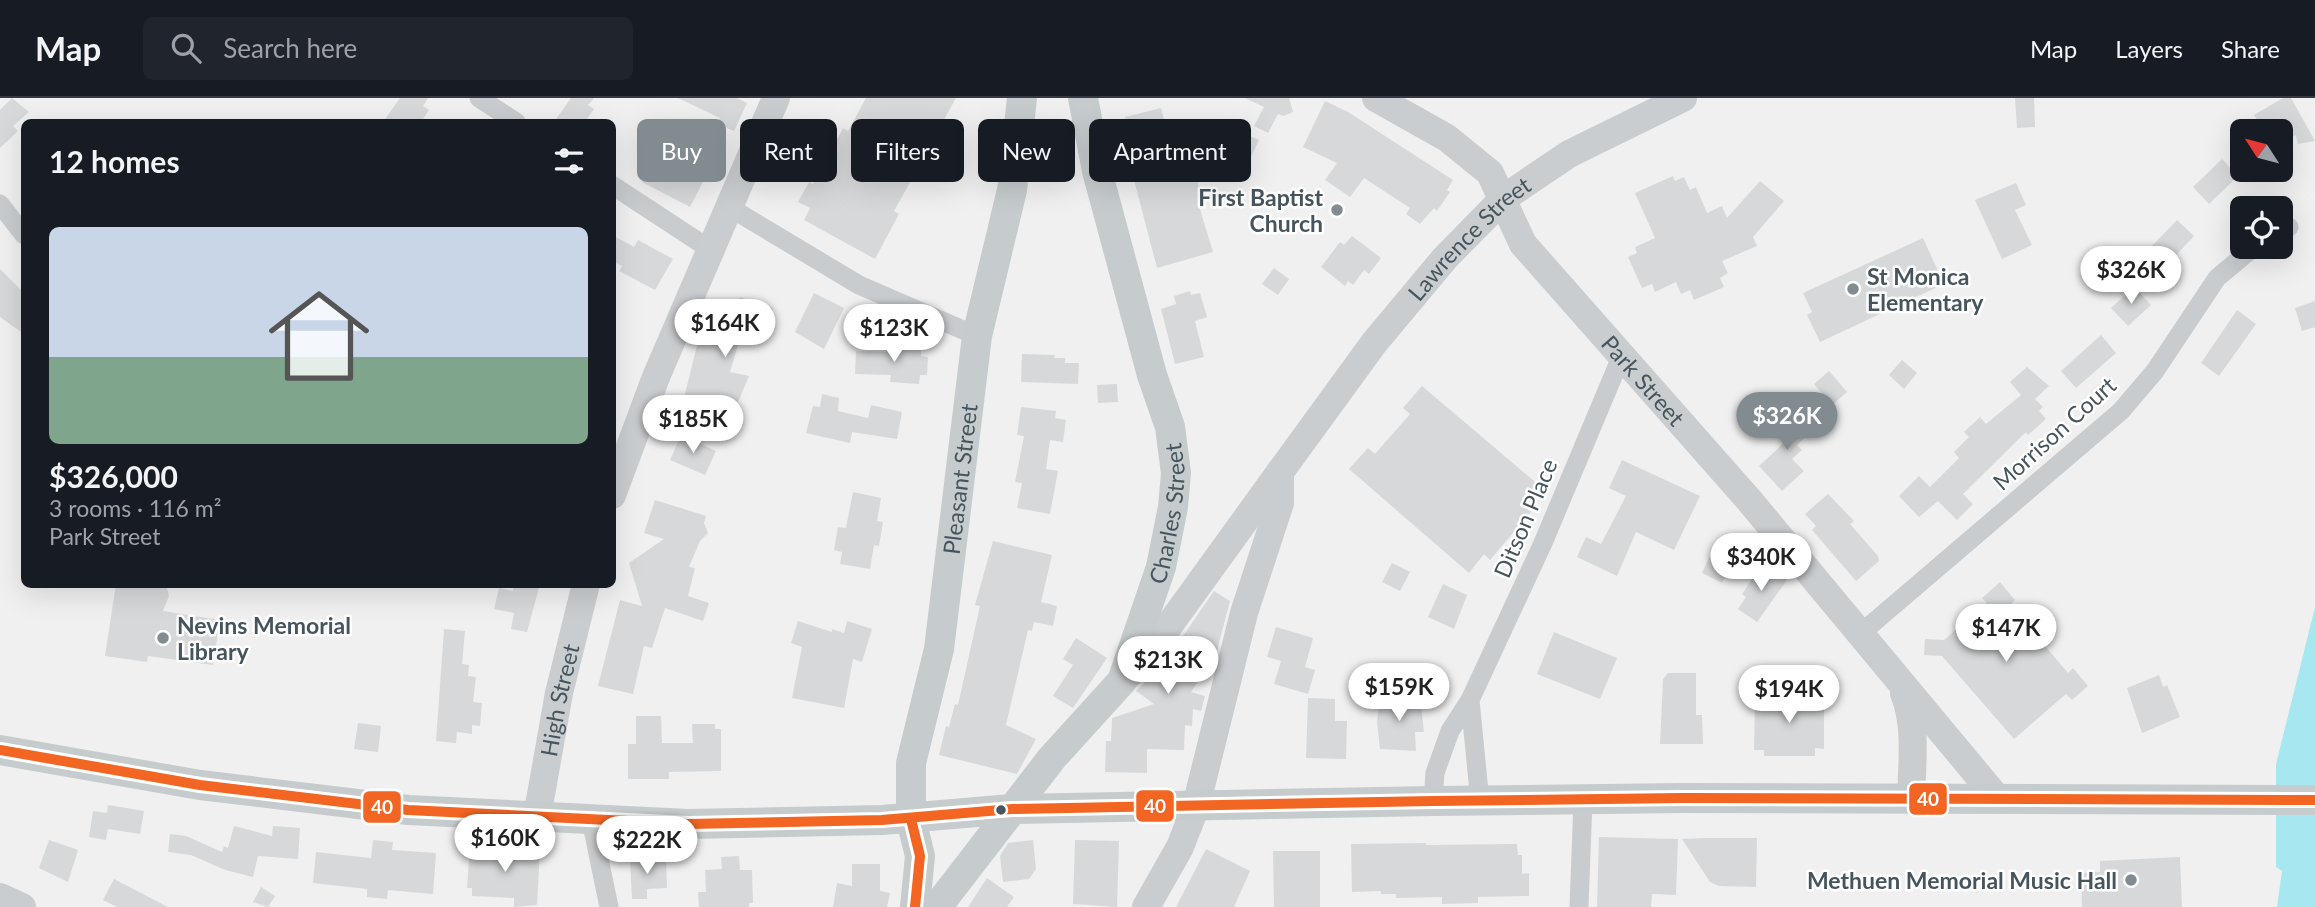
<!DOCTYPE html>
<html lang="en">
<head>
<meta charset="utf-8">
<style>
	body { margin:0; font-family:Lato,sans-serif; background:#20242c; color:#f1f3f6; height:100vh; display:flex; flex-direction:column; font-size:26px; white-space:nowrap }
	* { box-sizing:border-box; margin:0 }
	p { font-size:23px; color:#9ea1a6 }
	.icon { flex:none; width:38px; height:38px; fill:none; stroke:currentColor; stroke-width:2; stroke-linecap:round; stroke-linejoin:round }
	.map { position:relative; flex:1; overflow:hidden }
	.drawer { position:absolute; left:21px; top:21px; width:595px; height:469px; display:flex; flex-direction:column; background:#171b24; border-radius:10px; box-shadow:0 7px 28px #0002 }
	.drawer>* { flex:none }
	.guide { position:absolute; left:637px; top:21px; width:665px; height:63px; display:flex; gap:14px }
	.needle { width:46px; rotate:306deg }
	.buttons { position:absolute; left:2230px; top:21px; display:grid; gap:14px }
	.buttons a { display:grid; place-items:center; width:63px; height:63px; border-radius:10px; background:#171b24; box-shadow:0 7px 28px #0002; font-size:35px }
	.price { position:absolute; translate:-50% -60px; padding:0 16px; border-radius:24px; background:#fff; color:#222; font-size:23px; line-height:46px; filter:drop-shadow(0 2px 4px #0008) }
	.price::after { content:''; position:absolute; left:50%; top:42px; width:21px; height:16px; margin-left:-10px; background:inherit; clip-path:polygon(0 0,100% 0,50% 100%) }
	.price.selected { background:#828b90; color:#fff }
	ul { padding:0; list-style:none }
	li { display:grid; align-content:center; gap:14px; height:371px; padding:0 28px }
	li span { display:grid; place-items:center; height:217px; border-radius:10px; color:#555 }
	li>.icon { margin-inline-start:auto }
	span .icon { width:126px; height:126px; fill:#fffc; stroke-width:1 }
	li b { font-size:30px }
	h2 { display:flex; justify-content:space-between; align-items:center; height:84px; padding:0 28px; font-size:30px }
	.chip { padding:0 24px; border-radius:10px; background:#171b24; box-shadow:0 7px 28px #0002; font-size:24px; line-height:63px }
	.chip.selected { background:#828b90; color:#fff }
	header { display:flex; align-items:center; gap:42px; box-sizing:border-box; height:98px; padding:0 35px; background:#171b24; border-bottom:2px solid #363941 }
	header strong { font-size:33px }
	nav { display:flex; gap:38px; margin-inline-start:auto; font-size:24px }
	.search { width:490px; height:63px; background:#20242c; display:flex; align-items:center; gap:18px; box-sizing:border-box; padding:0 24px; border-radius:10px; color:#9ea1a6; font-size:26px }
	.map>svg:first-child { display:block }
	.water { fill:#a7e8f0 }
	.building { fill:#d7d8d9 }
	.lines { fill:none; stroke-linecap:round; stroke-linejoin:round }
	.street { stroke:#c9cccf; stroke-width:19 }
	.secondary { stroke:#cacdd0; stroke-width:28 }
	.primary { stroke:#c6cbcd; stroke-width:30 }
	.bus-1-casing { stroke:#fff; stroke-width:16 }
	.bus-1 { stroke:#f26522; stroke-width:10 }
	.poi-dot { fill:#828b90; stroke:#fff; stroke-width:2.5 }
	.bus-dot { fill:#46555d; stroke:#fff; stroke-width:2.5 }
	.labels { text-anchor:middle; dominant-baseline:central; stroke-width:5; stroke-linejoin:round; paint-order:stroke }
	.poi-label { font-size:23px; font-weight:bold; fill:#46555d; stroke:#fff; text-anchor:end }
	.street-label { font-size:23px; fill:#46555d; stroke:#fff }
	.line-badge { stroke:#fff; stroke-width:2.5 }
	.badge-label { font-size:19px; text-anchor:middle; font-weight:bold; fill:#fff }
</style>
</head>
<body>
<header>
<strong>Map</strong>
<div class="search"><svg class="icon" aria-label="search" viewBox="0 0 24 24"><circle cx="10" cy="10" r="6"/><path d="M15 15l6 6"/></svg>Search here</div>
<nav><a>Map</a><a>Layers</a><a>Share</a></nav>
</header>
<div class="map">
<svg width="2315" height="809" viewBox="0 0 2315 809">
	<rect width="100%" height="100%" fill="#f1f0f0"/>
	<path class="water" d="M2315 509V809H2277L2282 773 2276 769V666Z"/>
	<path class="building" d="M12 0 29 14 13 28 18 33 0 50V12Z
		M400 0H428L423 8 429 12 421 24H383Z
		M571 0H594L588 7 594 11 585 24H554Z
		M678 0H737L747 5 734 33 717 26 720 20Z
		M866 0H956L934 40 928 37 911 67 918 70 894 113 899 116 875 161 804 122 810 110 798 104 809 84 813 86 843 30 848 33Z
		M1245 0H1289L1293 14 1284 18 1278 16 1268 35 1254 28 1264 9Z
		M2015 0H2034L2035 29 2017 30Z
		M2283 0H2291L2315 43 2298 46 2296 37 2280 47V33H2264L2254 17Z
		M1325 3 1348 14 1453 82 1447 92 1450 94 1437 113 1434 110 1420 126 1406 116 1410 110 1364 80 1350 99 1325 82 1337 65 1303 49Z
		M1161 10 1172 55 1191 50 1202 107 1199 108 1213 154 1157 170 1128 59 1135 57 1125 19Z
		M1236 32 1259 42 1248 65 1225 55Z
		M655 57 704 82 690 109 642 84Z
		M2222 61 2238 78 2209 106 2193 89Z
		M1673 78 1675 83 1684 79 1690 92 1696 89 1707 115 1722 108 1727 120 1760 83 1784 103 1753 139 1757 148 1722 163 1728 175 1720 180 1724 189 1694 202 1690 192 1681 196 1676 184 1655 194 1652 186 1642 190 1628 159 1637 155 1635 149 1655 140 1635 95Z
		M2016 85 2026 107 2015 112 2032 147 2002 161 1975 102Z
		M2177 122 2194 138 2166 168 2149 151Z
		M612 137 634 149 638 142 673 161 655 192 619 173 622 168 612 163Z
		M1352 138 1381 160 1369 176 1364 172 1353 187 1348 183 1345 188 1321 169 1340 144 1344 147Z
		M1923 140 1944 186 1820 244 1807 217 1812 214 1803 195Z
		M1274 170 1289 181 1278 197 1262 186Z
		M0 171 24 195V236L0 219Z
		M2134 189 2151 207 2128 228 2111 210Z
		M1190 193 1191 197 1200 195 1207 219 1195 223 1204 259 1175 266 1161 211 1176 206 1174 198Z
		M814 195 844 210 824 251 795 234Z
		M740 199 773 210 762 244 741 237 730 274 749 278 733 316 683 304 699 239 719 245 732 202 738 204Z
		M2315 203V229L2302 233 2295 210Z
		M2237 212 2256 226 2219 278 2201 265Z
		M2101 237 2116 255 2076 290 2061 273Z
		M893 248 921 249V258L928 259 927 277H920L919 286 890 284 891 277 855 276 856 253 893 254Z
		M1022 256 1055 257 1054 260H1065V265H1079L1078 286 1021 284Z
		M1902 262 1917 275 1904 291 1889 277Z
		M2027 269 2049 288 2035 301 2043 309 2039 313 2046 321 2028 337 2026 334 1963 396 1973 406 1957 422 1938 403 1919 419 1899 398 1919 378 1930 389 1959 360 1954 354 1969 339 1964 334 1980 319 1986 326 2021 297 2010 284Z
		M1829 273 1847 294 1832 307 1814 286Z
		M1117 286 1118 304 1098 305 1097 287Z
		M1422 288 1541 389 1524 408 1531 414 1490 462 1484 456 1469 475 1349 371 1368 350 1375 356 1410 316 1403 310Z
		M822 296 839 300 838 313 868 320 871 307 902 314 897 341 852 334 850 345 806 335 813 308 820 309Z
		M1021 309 1056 313 1055 320 1066 322 1063 344 1050 342 1046 371 1058 373 1050 416 1017 410 1022 385 1015 384 1024 338 1017 337Z
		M1792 311 1812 333 1797 347 1802 352 1792 361 1804 373 1782 393 1759 368 1788 341 1775 327Z
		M681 337 716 353 705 377 670 362Z
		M1622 362 1700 398 1674 452 1636 434 1617 478 1577 459 1586 439 1601 446 1626 398 1609 390Z
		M853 394 881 400 877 423 883 424 879 448 874 447 870 471 840 466 842 454 834 452 838 429 846 430Z
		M1828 396 1854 423 1850 426 1878 458 1879 463 1856 483 1812 432 1816 428 1805 416Z
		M655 402 706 418 704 425 708 435 700 443 689 469 695 470 688 498 709 505 703 523 665 510 652 550 644 548 633 596 598 588 620 502 642 508 629 465 664 441 644 435Z
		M993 443 1052 457 1041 504 1057 508 1053 528 1034 524 1032 533 1028 532 1006 627 1036 641 1017 676 939 657 946 628 949 629 955 606 958 607 980 508 975 507Z
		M1715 447 1732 465 1722 485 1702 475Z
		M1392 465 1410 474 1400 493 1382 484Z
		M1769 469 1787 482 1757 524 1738 511 1746 499 1742 496 1757 474 1762 478Z
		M2000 484 2015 502 2010 507 2068 575 2073 570 2088 588 2072 602 2066 596 2014 641 1942 558 1924 557 1925 541 1944 542 1987 505 1982 500Z
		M116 486H161L167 490 169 498 163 513 220 522 213 567 148 558 147 564 105 558Z
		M514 486H540L527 534 511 531 514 515 494 511 499 490 513 493Z
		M1443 486 1467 497 1454 531 1428 519Z
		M1214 493 1230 503 1216 556 1191 594 1205 598 1201 613 1193 611 1192 628 1185 627 1184 652 1147 651V675L1105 674 1106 643H1111L1112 620 1154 606 1136 593 1165 564Z
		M798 523 832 534V531L844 535 847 523 872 531 862 564 853 561 844 610 792 600 802 549 791 545Z
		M1276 529 1313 540 1305 569 1315 572 1308 596 1274 586 1281 563 1267 559Z
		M444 531 465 533 462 566 469 567 468 578 476 579 473 604 482 605 480 628 472 627V636L457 634 456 645 436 643Z
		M1554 534 1617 560 1600 601 1537 576Z
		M1076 540 1107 560 1073 610 1053 598 1073 567 1063 561Z
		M1668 575H1696V617H1702L1703 646H1660L1663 581Z
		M2159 577 2163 589 2167 587 2180 619 2142 635 2127 590Z
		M1764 597H1820V604H1824V651L1815 650V658H1764V652H1754L1755 603H1764Z
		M1420 599 1424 634H1415L1416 653 1380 651 1377 624 1380 600Z
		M1308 600 1335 601V623H1347L1346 661 1306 660Z
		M636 618H661L662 645H693L692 626H715V631H721V673L669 674V681H628V646H636Z
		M358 625 381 628 378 654 354 651Z
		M108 707 144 713 140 736 108 731 106 742 89 739 93 713 107 715Z
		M234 728 272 738 273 728 300 730 298 761 258 758 253 779 225 772 191 757 168 754 170 736 186 738 222 754 224 748 228 750Z
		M1599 739 1678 741 1676 797 1652 796 1651 809H1597Z
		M1705 740H1757L1756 789 1719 788 1710 784 1682 741Z
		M49 742 78 752 68 784 39 770Z
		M373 742 393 744 392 752 436 755 433 796 388 792 387 801 367 799V791L313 785 316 754 371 760Z
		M1033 742 1036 771 1029 781 1003 784 1000 758 1008 745Z
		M1075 742 1119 743 1117 809 1073 806Z
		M1426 745V747L1517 746 1518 757H1522V776L1529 775V798L1478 799V805L1442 806V799L1396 800V796H1381V793L1352 794 1351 746Z
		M470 748 540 752 537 807 514 809V800L472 798V790H467Z
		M1206 751 1250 773 1234 809H1176Z
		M1273 753H1320V809H1274Z
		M739 758 740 772H752L753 805H749V809H699L698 794H706L705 772 722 771 721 759Z
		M653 759 666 761 667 790 647 791V801H632L630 761Z
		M2180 759 2182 809H2082L2081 775 2100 774V763Z
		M852 766H880V793L890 795 887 809H833L837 785 852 788Z
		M987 780 1014 799 1007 809H968Z
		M114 781 168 809H117L103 802Z
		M261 789 275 798 268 809 253 804Z"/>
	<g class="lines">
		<path class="street" d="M479 0 516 24
			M612 87 711 152
			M0 106 24 137
			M729 109 859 187 977 238
			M2280 134 2289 129
			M1860 536 2121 313 2155 273 2217 180 2254 149
			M1470 602 1480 704
			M1433 703 1435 675 1450 633 1470 602 1543 445 1622 257
			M591 722 609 809
			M1579 809 1583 702"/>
		<g class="secondary">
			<path id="s1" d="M1376 0 1447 40 1490 75 1523 146 1749 402 1997 700"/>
			<path d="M612 397 656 279 776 0"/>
			<path d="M1122 583 1147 558 1280 374"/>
			<path d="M1904 595C1917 628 1912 665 1911 700"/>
			<path id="s2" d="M537 719 559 595 586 486"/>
			<path d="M0 799 22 809"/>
			<path id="s3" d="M1146 809 1180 749 1196 708 1244 515 1280 405V374L1374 245 1445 160 1504 100 1569 56 1683 0"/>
		</g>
		<g class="primary">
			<path d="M0 652 200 687 408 712 688 726 882 722 1012 711 1433 703 1682 700 2315 702"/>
			<path id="s4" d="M915 809 920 758 911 721V665L939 551 977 238 1012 92 1022 0"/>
			<path id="s5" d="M937 809 1052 660 1122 583 1161 469 1173 409 1176 375 1170 329 1152 277 1097 73 1083 0"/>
		</g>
		<g class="bus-1-casing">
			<path id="bus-1" d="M0 652 200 687 408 712 688 726 882 722 1012 711 1433 703 1682 700 2315 702
				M911 721 920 758 915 809"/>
		</g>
		<use href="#bus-1" class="bus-1"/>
	</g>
	<g class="poi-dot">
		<circle cx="1337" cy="112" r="7"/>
		<circle cx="1853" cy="191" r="7"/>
		<circle cx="163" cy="540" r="7"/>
		<circle cx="2131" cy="782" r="7"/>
	</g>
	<circle class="bus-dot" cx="1001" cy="712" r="6"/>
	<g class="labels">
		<g class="poi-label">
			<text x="1323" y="99">First Baptist<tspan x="1323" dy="26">Church</tspan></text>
			<text x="1867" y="178" text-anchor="start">St Monica<tspan x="1867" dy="26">Elementary</tspan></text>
			<text x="177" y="527" text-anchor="start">Nevins Memorial<tspan x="177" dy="26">Library</tspan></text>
			<text x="2117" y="782">Methuen Memorial Music Hall</text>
		</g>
		<g class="street-label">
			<text stroke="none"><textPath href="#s3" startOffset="760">Lawrence Street</textPath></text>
			<text stroke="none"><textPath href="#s1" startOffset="397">Park Street</textPath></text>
			<text transform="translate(2054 335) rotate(-42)">Morrison Court</text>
			<text stroke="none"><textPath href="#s4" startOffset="434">Pleasant Street</textPath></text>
			<text stroke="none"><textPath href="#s5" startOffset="467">Charles Street</textPath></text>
			<text transform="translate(1525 420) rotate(-67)">Ditson Place</text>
			<text stroke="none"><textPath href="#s2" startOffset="119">High Street</textPath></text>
		</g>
	</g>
	<g class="line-badge">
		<rect x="1908" y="684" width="40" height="34" rx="7" fill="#f26522"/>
		<rect x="1135" y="691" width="40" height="34" rx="7" fill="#f26522"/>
		<rect x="362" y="692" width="40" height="34" rx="7" fill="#f26522"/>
	</g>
	<g class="badge-label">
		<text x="1928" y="708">40</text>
		<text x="1155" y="715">40</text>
		<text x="382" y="716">40</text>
	</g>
</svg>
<div class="buttons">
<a><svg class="needle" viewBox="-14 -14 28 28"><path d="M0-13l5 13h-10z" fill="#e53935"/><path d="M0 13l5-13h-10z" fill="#9ea1a6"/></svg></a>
<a><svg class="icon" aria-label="locate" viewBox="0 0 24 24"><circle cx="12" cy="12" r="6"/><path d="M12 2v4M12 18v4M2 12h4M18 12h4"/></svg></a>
</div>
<b class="price" style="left:2131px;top:208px">$326K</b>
<b class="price" style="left:725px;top:261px">$164K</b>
<b class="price" style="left:894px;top:266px">$123K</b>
<b class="price selected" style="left:1787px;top:354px">$326K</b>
<b class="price" style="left:693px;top:357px">$185K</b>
<b class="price" style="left:1761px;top:495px">$340K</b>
<b class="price" style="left:2006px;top:566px">$147K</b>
<b class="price" style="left:1168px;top:598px">$213K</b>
<b class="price" style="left:1399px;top:625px">$159K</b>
<b class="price" style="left:1789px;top:627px">$194K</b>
<b class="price" style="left:505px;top:776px">$160K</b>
<b class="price" style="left:647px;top:778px">$222K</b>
<div class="guide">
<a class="chip selected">Buy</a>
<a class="chip">Rent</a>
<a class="chip">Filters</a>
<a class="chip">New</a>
<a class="chip">Apartment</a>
</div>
<section class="drawer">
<h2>12 homes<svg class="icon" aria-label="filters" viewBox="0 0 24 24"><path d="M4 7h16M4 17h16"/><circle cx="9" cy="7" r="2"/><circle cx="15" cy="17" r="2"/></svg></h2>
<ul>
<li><span style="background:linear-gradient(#c9d6e8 60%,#7fa58c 0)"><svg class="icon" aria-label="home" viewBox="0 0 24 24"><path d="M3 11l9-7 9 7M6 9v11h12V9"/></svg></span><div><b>$326,000</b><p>3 rooms · 116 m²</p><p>Park Street</p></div></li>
</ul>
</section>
</div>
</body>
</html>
